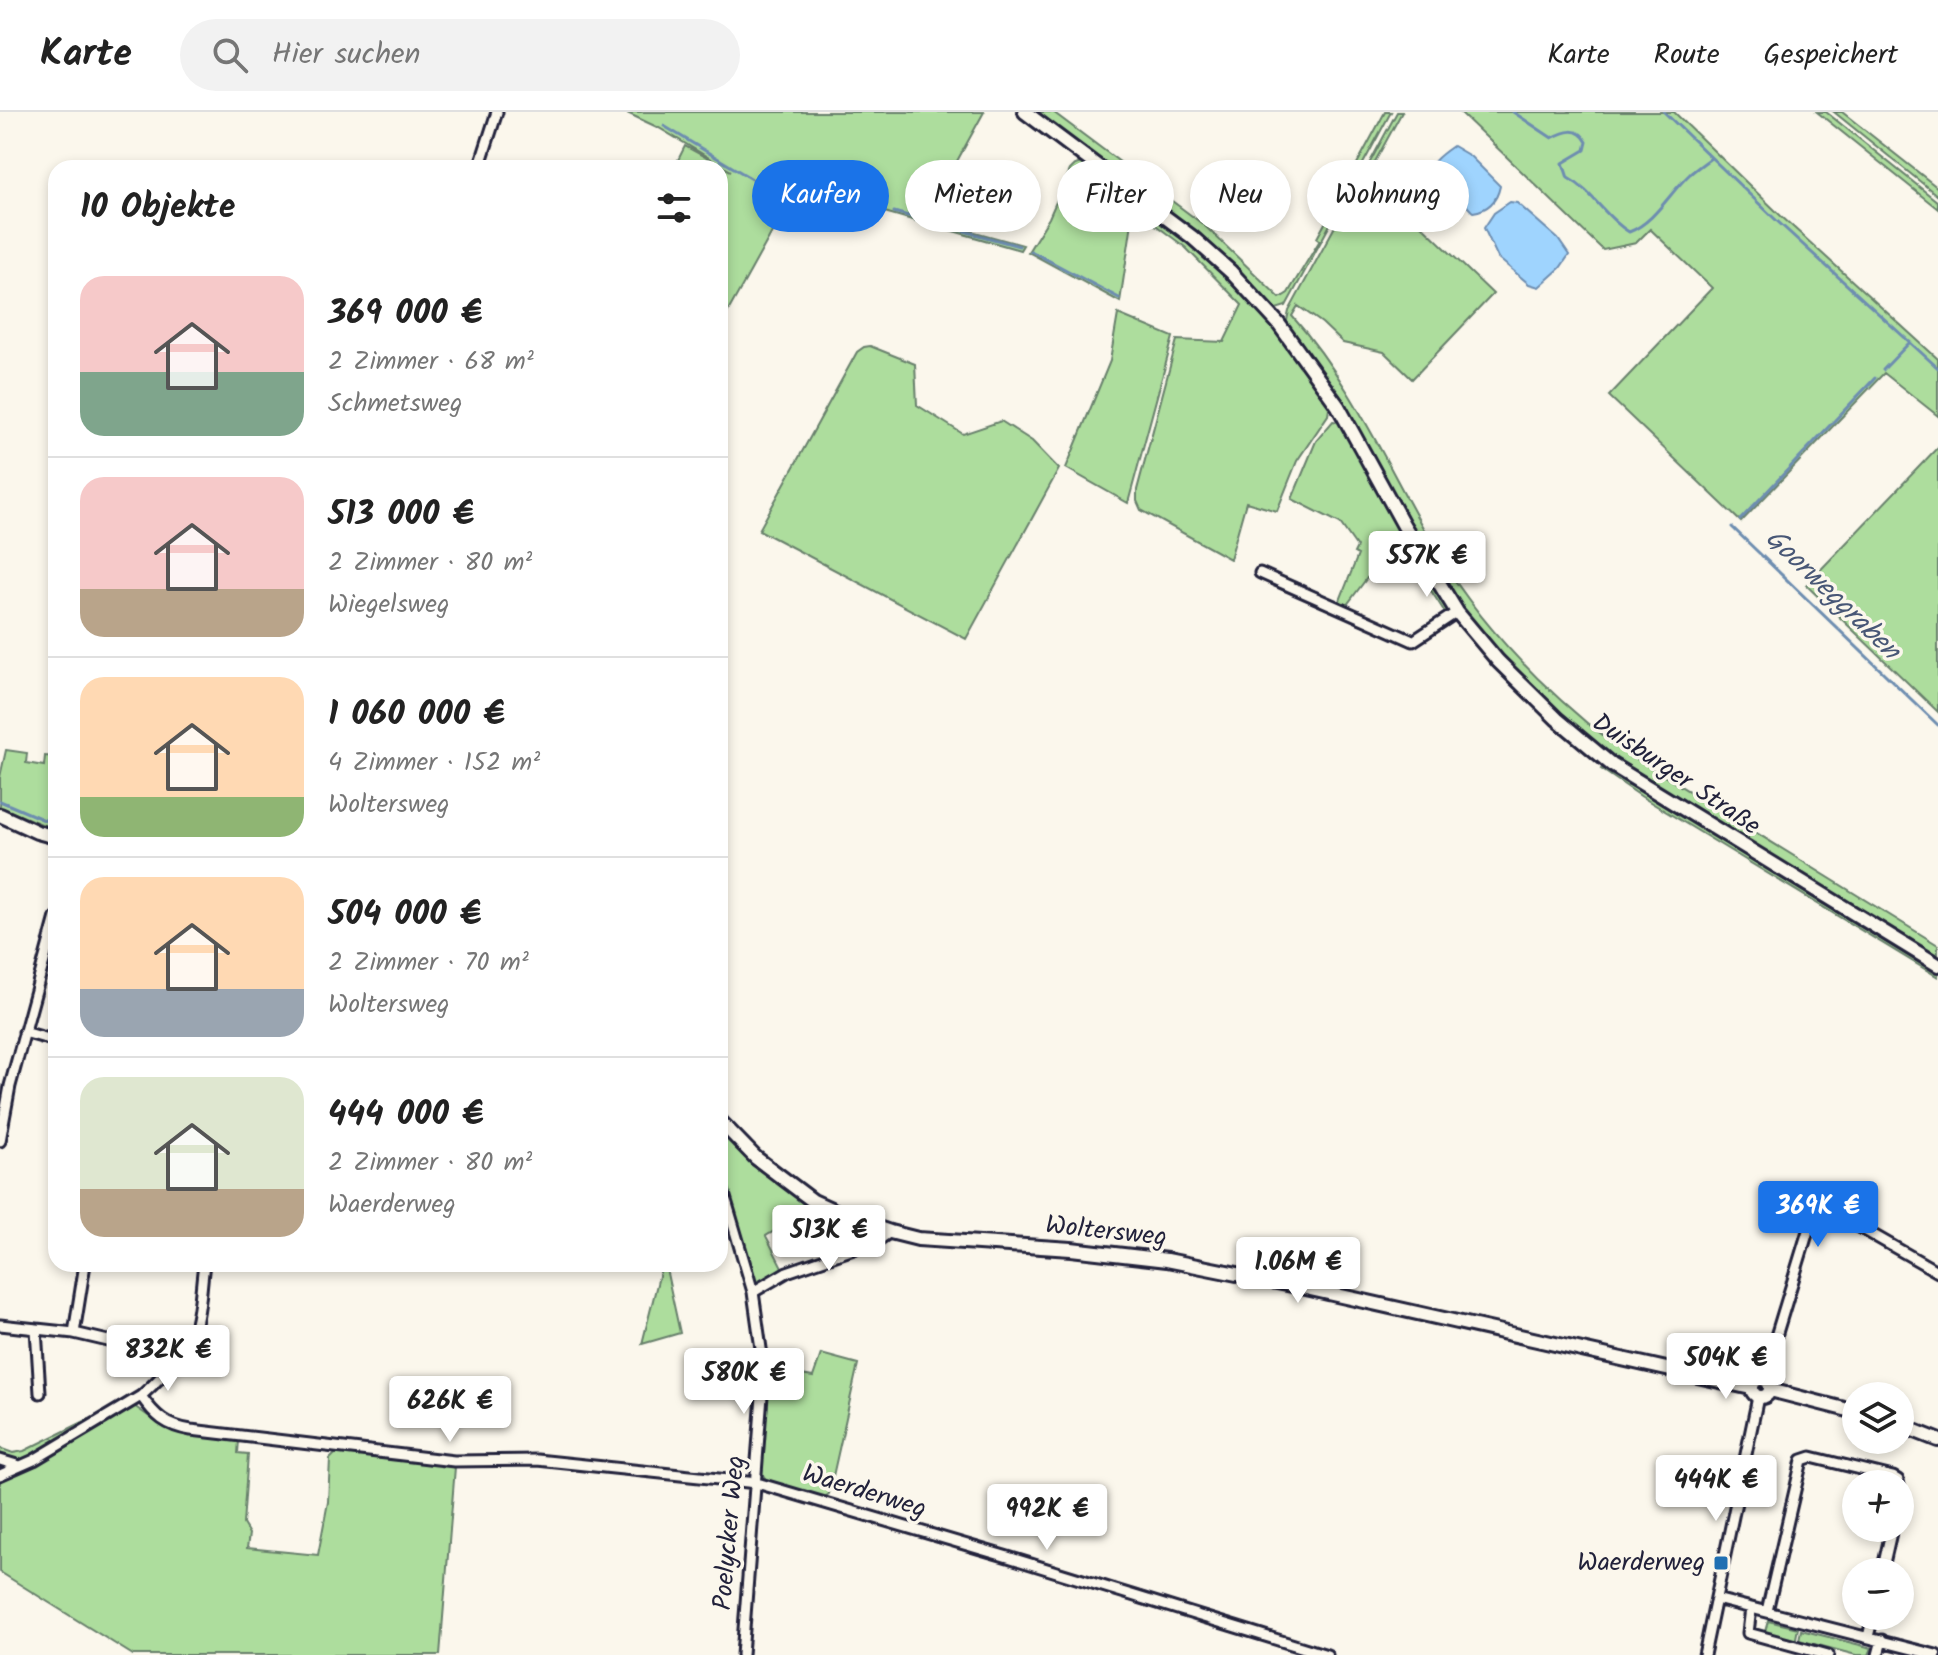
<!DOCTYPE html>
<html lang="de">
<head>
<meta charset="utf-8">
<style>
	body { margin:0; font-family:Kalam,sans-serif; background:#f2f2f2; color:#222; height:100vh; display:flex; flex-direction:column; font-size:30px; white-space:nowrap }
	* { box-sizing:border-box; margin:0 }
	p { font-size:26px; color:#767676 }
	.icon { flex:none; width:44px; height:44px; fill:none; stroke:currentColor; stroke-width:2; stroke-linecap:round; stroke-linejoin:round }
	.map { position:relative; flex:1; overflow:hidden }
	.side { position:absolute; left:48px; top:48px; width:680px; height:1112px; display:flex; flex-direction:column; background:#fff; border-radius:24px; box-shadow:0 4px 12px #0003 }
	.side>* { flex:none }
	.top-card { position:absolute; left:752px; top:48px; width:760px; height:72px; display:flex; gap:16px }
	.controls { position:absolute; left:1842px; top:1270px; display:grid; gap:16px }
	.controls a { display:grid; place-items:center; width:72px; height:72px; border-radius:50%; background:#fff; box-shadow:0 4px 12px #0003; font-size:40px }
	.price { position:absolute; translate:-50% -68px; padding:0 18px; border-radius:8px; background:#fff; color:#222; font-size:26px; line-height:52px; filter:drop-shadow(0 2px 4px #0008) }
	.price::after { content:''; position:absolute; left:50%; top:48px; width:24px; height:18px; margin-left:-12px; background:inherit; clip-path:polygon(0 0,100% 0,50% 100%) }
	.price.current { background:#1a73e8; color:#fff }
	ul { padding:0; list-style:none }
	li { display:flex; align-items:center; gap:24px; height:200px; padding:0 32px }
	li+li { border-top:2px solid #e0e0e0 }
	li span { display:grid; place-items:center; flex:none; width:224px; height:160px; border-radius:24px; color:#555 }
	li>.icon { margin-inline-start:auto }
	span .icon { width:96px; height:96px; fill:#fffc; stroke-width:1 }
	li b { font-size:34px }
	h2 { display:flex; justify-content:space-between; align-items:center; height:96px; padding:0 32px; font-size:34px }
	.tag { padding:0 28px; border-radius:36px; background:#fff; box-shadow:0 4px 12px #0003; font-size:28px; line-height:72px }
	.tag.current { background:#1a73e8; color:#fff }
	header { display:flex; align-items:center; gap:48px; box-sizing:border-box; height:112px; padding:0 40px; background:#fff; border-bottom:2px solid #e0e0e0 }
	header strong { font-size:38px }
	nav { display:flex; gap:44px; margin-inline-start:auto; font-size:28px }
	.search { width:560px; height:72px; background:#f2f2f2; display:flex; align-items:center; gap:20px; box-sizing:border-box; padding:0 28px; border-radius:44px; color:#767676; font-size:30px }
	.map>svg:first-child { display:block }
	.green { fill:#addd9d; stroke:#68806c; stroke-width:2 }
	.water { fill:#9fd4fe; stroke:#6d8db0; stroke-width:2 }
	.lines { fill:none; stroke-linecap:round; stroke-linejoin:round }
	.stream { stroke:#6d8db0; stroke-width:3 }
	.street-casing { stroke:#22223b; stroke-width:15 }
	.secondary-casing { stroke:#22223b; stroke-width:18 }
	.street { stroke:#fbf7ec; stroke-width:9 }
	.secondary { stroke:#fbf7ec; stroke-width:12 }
	.poi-dot { fill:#1f6fb2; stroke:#fbf7ec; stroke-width:3 }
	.labels { text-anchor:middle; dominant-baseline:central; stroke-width:7; stroke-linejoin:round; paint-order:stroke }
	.street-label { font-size:26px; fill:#22223b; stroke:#fbf7ec }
	.poi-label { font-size:26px; fill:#22223b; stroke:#fbf7ec; text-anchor:end }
	.water-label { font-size:28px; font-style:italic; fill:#485776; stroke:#fbf7ec }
</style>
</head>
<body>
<header>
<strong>Karte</strong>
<div class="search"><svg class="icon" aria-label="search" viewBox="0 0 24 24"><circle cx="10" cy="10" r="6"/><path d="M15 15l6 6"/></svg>Hier suchen</div>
<nav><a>Karte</a><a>Route</a><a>Gespeichert</a></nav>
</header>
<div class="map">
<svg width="1938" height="1543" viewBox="0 0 1938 1543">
	<rect width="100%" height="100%" fill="#fbf7ec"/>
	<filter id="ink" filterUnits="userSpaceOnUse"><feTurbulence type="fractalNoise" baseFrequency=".0125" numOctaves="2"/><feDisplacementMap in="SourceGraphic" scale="16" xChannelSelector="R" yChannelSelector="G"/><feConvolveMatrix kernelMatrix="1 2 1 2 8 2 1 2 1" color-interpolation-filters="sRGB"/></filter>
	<g filter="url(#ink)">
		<path class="green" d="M625 0H984L923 111 860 93 792 84 720 214V56H674L685 34 731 59 659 16Z
			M1032 0H1053L1204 113 1280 186 1288 181 1320 128 1317 126 1385 0H1391L1286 194 1273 198Z
			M1397 0H1402L1371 57 1369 52Z
			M1460 0H1674L1781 104 1938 247V304L1884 261 1741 410 1609 284 1712 176 1650 117 1636 131 1603 138Z
			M1817 0H1826L1938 90V97Z
			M1834 0H1842L1938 76V84Z
			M1084 50C1120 77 1159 103 1193 132 1246 179 1290 232 1330 291L1328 303 1297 349 1277 399 1246 390 1230 447 1141 398 1137 389V378L1177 228 1224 230 1242 193 1185 135 1134 97 1120 190 1028 140 1049 106 1070 58 1075 53Z
			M1364 61 1368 62 1493 182 1412 267 1384 240 1343 231 1322 211 1298 194 1292 204C1355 275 1390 361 1438 442 1483 517 1545 579 1614 633L1938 833V849L1607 643 1566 608 1495 538 1457 491 1286 213 1289 199Z
			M931 108 1023 133 1020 138 928 112Z
			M1118 202 1173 225 1128 391 1066 356 1110 249Z
			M870 234 915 252 917 293 963 322 1001 309 1032 329 1059 357 966 527 759 418 857 240 864 235Z
			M1333 309 1343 311 1402 420 1448 496 1446 502 1397 426 1346 494 1339 491 1358 443 1354 441 1357 435 1340 411 1292 387 1316 329Z
			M1938 335V600L1806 473Z
			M6 638 27 641 26 651 44 654 45 644 56 645V718L0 695V665Z
			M1604 653 1938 859V865L1642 685 1601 657Z
			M720 1015 745 1041 874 1119V1126L830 1111V1116L823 1113 791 1128 783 1114 766 1124 784 1159C774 1165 764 1175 752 1168L720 1049Z
			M662 1152H665L680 1221 642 1232Z
			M821 1242 858 1252 829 1382 823 1386 767 1369 761 1360 767 1257 813 1265Z
			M134 1294 167 1317 239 1328 238 1341 248 1342 243 1412 249 1422 247 1436 318 1443 328 1390 330 1347 336 1341 455 1355 440 1543H133L0 1460V1367L38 1352 118 1301Z
			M89 1307C66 1324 30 1357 0 1346V1334L2 1337 13 1341 24 1339Z
			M1768 1509 1798 1516 1795 1531 1764 1523Z
			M1801 1518 1872 1536 1869 1543H1856L1799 1528Z"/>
		<path class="water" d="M1453 34 1470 44 1500 74C1497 89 1488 98 1473 100 1465 94 1461 82 1453 79 1442 75 1436 77 1426 70 1427 52 1440 43 1453 34Z
			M1510 90 1517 91 1558 127 1569 143 1560 156 1539 175 1529 172 1498 146 1484 116 1494 101Z"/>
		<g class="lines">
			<path class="stream" d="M1513 0 1552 26C1565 19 1578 14 1587 30L1585 38 1563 51 1568 66C1593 79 1605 106 1629 120 1655 110 1670 80 1690 62 1697 56 1704 51 1711 46
				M1664 0 1776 108 1938 256
				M664 14 767 76 866 91
				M894 100 923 108
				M931 110 1019 134
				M1031 139 1119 186
				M1883 258 1910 230
				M1740 408 1875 266
				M1732 415 1938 613
				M0 689 56 713"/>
			<g class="street-casing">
				<path id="street" d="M479 56 497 0
					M1260 461 1413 529 1457 500
					M24 920 56 929
					M0 1029 10 974 56 805
					M720 1068 753 1180 764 1258 742 1543
					M753 1180 787 1160 877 1129 890 1120
					M0 1213 74 1221 138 1236 170 1253
					M36 1217 40 1281
					M74 1221 85 1152
					M1763 1267 1811 1109 1827 1100 1840 1104 1938 1160
					M141 1284C155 1304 166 1314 191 1318L454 1349 537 1348 757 1371 1008 1445 1327 1543
					M0 1348 20 1354
					M0 1363 34 1348 141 1284C161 1266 187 1240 195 1215 201 1195 201 1172 204 1152
					M1882 1460 1892 1416
					M1716 1487 1936 1543
					M1751 1496 1748 1521 1828 1543
					M1767 1499 1802 1348 1811 1345 1893 1365 1898 1368 1900 1379
					M1868 1525 1873 1504
					M1704 1543 1758 1285
					M1878 1543 1882 1528"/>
			</g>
			<g class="secondary-casing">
				<path id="secondary" d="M1025 0 1192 125 1231 160 1278 211 1338 294 1404 414 1457 500 1498 549 1557 607 1612 653 1938 853
					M0 703 37 720 56 725
					M720 1009 756 1046 813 1089 857 1109 890 1120 918 1127 1071 1137 1167 1148 1297 1174 1751 1276
					M1752 1276a9 9 0 1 1 18 0a9 9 0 1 1-18 0Z
					M1770 1278 1856 1300
					M1900 1313 1938 1328"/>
			</g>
			<use href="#street" class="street"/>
			<use href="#secondary" class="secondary"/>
		</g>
	</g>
	<rect class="poi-dot" x="1713" y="1443" width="16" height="16" rx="4"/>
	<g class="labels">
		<g class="street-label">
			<text transform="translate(1676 663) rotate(34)">Duisburger Straße</text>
			<text transform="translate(1106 1120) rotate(6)">Woltersweg</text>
			<text transform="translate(864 1380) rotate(17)">Waerderweg</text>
			<text transform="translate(730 1421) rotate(-85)">Poelycker Weg</text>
		</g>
		<g class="poi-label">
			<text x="1705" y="1451">Waerderweg</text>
		</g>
		<g class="water-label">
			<text transform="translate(1832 483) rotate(44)">Goorweggraben</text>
		</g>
	</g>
</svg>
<div class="controls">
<a><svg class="icon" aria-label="layers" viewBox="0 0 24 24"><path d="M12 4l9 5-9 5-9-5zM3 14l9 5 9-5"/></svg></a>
<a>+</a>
<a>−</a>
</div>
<b class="price" style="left:1427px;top:487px">557K €</b>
<b class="price current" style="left:1818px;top:1137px">369K €</b>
<b class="price" style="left:829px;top:1161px">513K €</b>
<b class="price" style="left:1298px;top:1193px">1.06M €</b>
<b class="price" style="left:168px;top:1281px">832K €</b>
<b class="price" style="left:1726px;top:1289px">504K €</b>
<b class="price" style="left:744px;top:1304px">580K €</b>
<b class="price" style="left:450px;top:1332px">626K €</b>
<b class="price" style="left:1716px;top:1411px">444K €</b>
<b class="price" style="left:1047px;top:1440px">992K €</b>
<div class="top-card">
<a class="tag current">Kaufen</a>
<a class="tag">Mieten</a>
<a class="tag">Filter</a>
<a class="tag">Neu</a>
<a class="tag">Wohnung</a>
</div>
<section class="side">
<h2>10 Objekte<svg class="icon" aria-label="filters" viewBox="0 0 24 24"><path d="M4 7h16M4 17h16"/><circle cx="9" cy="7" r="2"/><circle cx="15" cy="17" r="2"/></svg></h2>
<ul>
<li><span style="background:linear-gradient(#f6c9c9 60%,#7fa58c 0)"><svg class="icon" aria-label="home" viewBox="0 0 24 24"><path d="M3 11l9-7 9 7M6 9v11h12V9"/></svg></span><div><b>369 000 €</b><p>2 Zimmer · 68 m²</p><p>Schmetsweg</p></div></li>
<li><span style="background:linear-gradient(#f6c9c9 70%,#b9a48a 0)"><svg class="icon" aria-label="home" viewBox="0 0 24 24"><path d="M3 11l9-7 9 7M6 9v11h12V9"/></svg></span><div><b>513 000 €</b><p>2 Zimmer · 80 m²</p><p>Wiegelsweg</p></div></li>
<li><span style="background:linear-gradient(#ffd9b3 75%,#8fb573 0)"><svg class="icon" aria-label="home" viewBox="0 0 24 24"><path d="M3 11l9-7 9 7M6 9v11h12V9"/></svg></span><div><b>1 060 000 €</b><p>4 Zimmer · 152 m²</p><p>Woltersweg</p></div></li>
<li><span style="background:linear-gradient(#ffd9b3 70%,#9aa5b1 0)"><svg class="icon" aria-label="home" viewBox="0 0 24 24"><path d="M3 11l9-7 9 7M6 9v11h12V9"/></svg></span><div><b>504 000 €</b><p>2 Zimmer · 70 m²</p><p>Woltersweg</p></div></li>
<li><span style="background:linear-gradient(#dfe7d0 70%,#b9a48a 0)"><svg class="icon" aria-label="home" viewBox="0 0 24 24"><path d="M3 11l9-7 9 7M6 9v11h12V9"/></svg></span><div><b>444 000 €</b><p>2 Zimmer · 80 m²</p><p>Waerderweg</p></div></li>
</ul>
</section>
</div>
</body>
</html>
